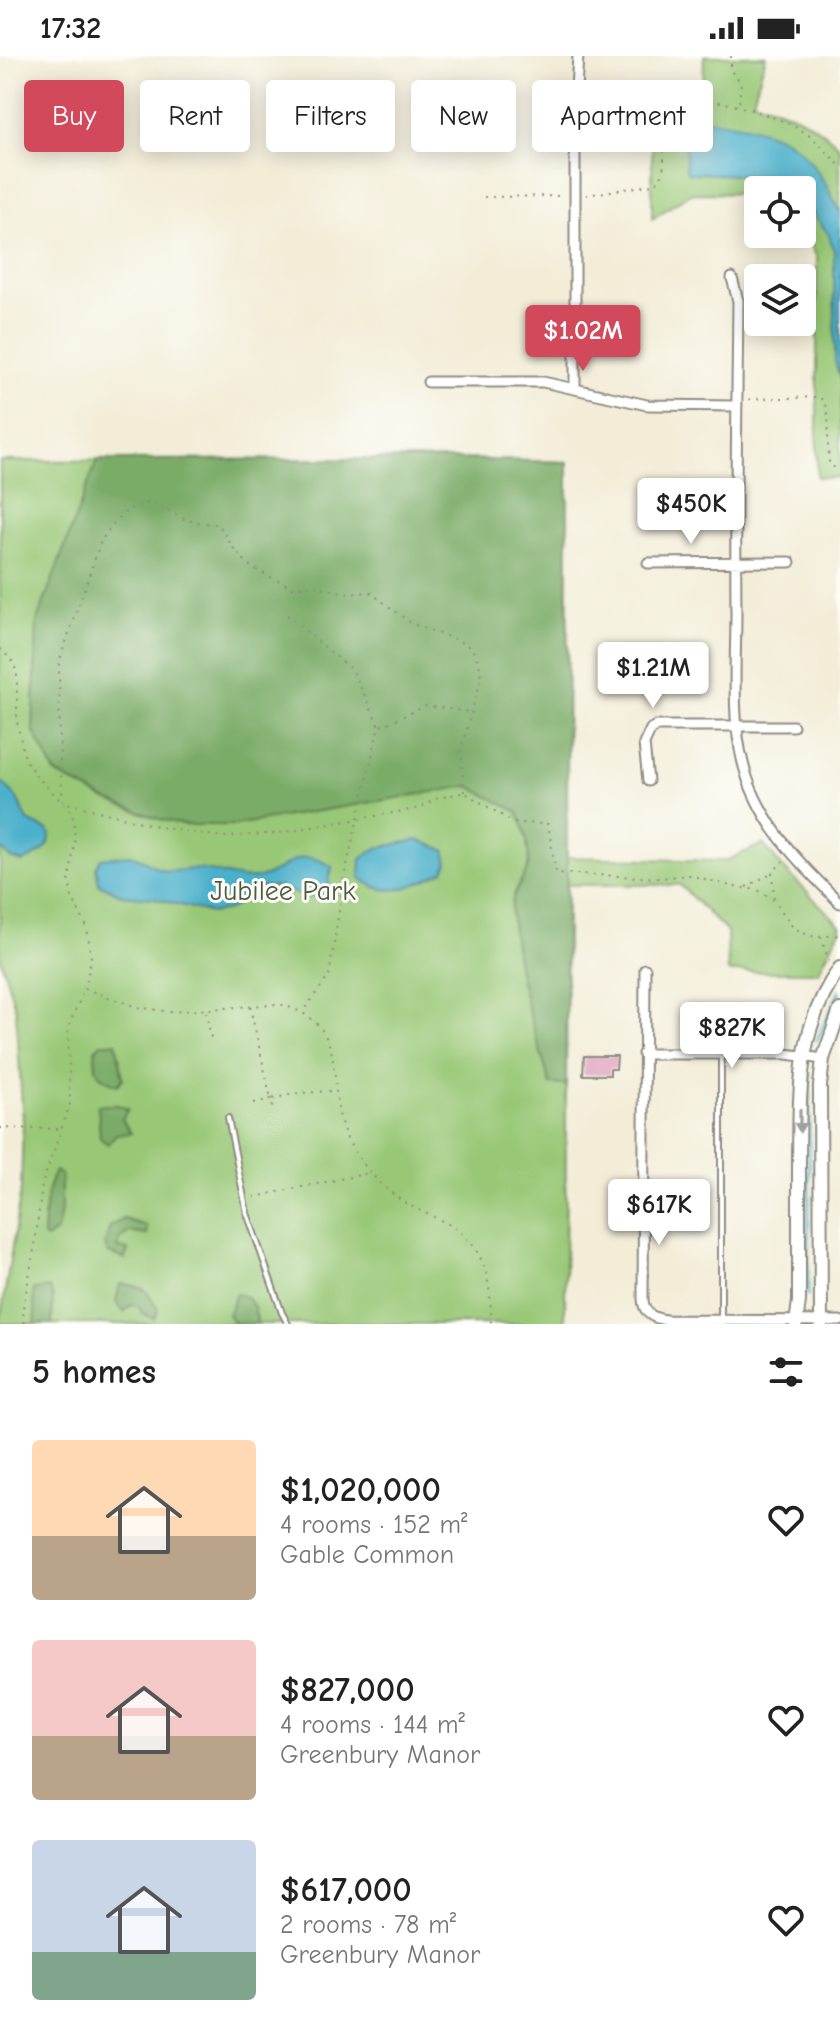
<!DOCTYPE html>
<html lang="en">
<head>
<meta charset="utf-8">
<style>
	body { margin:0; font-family:"Comic Neue",sans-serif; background:#f2f2f2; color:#222; height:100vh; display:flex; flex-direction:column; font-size:30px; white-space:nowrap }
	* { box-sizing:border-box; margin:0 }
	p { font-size:26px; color:#767676 }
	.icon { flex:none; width:44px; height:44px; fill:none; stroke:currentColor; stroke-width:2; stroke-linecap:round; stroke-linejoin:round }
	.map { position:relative; height:1268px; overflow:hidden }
	.panel { display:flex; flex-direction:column; background:#fff; flex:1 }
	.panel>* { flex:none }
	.guide { position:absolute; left:24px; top:24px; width:792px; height:72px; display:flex; gap:16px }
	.buttons { position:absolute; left:744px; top:120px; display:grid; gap:16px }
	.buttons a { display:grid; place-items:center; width:72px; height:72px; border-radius:8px; background:#fff; box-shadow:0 4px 20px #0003; font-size:40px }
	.price { position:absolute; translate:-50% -68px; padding:0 18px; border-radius:8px; background:#fff; color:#222; font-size:26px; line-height:52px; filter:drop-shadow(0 2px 4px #0008) }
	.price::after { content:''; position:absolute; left:50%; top:48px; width:24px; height:18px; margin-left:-12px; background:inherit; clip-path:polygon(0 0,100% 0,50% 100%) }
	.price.active { background:#d1495b; color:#fff }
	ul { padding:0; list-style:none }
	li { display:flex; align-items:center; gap:24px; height:200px; padding:0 32px }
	li span { display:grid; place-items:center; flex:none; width:224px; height:160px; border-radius:8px; color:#555 }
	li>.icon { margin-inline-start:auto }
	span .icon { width:96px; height:96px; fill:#fffc; stroke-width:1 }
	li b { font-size:34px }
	h2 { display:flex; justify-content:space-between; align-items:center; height:96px; padding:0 32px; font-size:34px }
	.chip { padding:0 28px; border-radius:8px; background:#fff; box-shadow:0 4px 20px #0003; font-size:28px; line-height:72px }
	.chip.active { background:#d1495b; color:#fff }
	.status { display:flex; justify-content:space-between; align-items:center; height:56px; padding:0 40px; background:#fff; direction:ltr }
	.status svg { height:22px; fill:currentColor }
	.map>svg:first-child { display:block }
	.green { fill:#98c776; stroke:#627950; stroke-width:2 }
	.forest { fill:#7aac67; stroke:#526c49; stroke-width:2 }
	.water { fill:#4cb0cb; stroke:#3c6e7b; stroke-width:2 }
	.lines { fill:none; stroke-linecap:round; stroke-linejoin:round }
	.stream { stroke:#4cb0cb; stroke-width:3 }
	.building { fill:#de9fbc }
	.lane-casing { stroke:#8f8c82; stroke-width:8 }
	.street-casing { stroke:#8f8c82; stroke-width:13 }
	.secondary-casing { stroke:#8f8c82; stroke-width:16 }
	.path { stroke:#8f8c82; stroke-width:2; stroke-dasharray:2 6; stroke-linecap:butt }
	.lane { stroke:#fff; stroke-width:4 }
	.street { stroke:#fff; stroke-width:9 }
	.secondary { stroke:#fff; stroke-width:12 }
	.oneway { fill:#a0a0a0 }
	.labels { text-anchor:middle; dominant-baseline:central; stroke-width:6; stroke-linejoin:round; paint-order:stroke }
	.park-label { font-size:28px; fill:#4c5a42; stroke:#fdfcf7 }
</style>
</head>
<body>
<div class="status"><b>17:32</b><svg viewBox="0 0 49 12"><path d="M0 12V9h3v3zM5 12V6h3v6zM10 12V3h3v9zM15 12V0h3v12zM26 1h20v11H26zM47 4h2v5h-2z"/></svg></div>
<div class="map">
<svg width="840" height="1268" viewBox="0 0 840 1268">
	<rect width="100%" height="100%" fill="#fdfcf7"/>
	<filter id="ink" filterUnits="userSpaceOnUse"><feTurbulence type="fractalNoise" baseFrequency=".0125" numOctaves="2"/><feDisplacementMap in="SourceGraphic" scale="16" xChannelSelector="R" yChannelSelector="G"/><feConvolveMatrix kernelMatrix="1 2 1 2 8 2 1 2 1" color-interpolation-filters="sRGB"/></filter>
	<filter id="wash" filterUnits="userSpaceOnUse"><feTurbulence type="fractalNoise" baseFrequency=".006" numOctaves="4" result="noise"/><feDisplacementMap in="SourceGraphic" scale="32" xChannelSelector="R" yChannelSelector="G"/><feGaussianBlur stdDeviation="1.8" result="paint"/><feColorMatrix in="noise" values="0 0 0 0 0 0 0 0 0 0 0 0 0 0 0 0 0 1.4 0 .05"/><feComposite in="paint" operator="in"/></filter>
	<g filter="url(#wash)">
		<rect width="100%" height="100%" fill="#f3edd8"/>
		<path class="green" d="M704 0H766L753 44C789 56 813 64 840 91V422L817 421V202L802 170V134H758V138L691 137 652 163V33L703 31Z
			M453 403 568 406 567 801 725 805 763 788 784 813 840 869V874L818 916H728L727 876 680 829H567L565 1268H0L21 1133 23 1066 16 955 0 900V405Z"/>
		<path class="forest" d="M453 403 568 406 566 1029 550 1028C537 981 521 938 515 890 513 876 510 861 512 847 514 833 522 826 527 814 532 803 524 763 516 755L469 730 234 769H185L159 763 104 743 55 717 33 674 37 565 97 404Z
			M116 986 123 1022 118 1029C94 1020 96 1018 95 994L101 988Z
			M98 1049H118L128 1053 122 1063 131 1077 116 1078 108 1088 100 1082Z
			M55 1115 61 1119V1155L57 1175 46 1183 43 1180C44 1157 45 1135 55 1115Z
			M124 1163 147 1170V1179L129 1176 120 1183 118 1192 128 1194 125 1203 108 1197 105 1189 110 1170Z
			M120 1228C145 1231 147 1231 158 1255L154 1263 142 1257 139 1251 131 1249 124 1256 116 1246Z
			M49 1232 53 1240 52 1268H35C38 1256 31 1247 34 1234Z
			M236 1238 247 1241 254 1251 258 1268H235L228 1259Z"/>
		<path class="water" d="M696 62C727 66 767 71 793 89 814 104 829 134 840 156V323L835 305 834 196 829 179 802 142V134H795L780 121 689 117 686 114 685 75Z
			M0 724 17 742 28 765 49 775C54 793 37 799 23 806L10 802 0 792Z
			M418 784 445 794 448 806 444 815C417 829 385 846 360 821L361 803 377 792Z
			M129 799C144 802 151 810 163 814 173 817 185 813 195 813 216 814 236 825 257 822 286 818 295 786 332 811L327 836 308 842 278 831H261L229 854 211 857 154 842 121 839 99 828 96 811 101 802Z"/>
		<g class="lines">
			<path class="stream" d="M817 984 840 935
				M808 1239 810 1018"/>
		</g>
		<g id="blocks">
			<path class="building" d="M584 1000H617L616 1013H610V1019H583Z"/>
		</g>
	</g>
	<g filter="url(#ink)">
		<use href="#blocks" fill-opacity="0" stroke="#8f8c82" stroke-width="2"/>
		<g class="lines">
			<g class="lane-casing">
				<path id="lane" d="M721 1000V1263
					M228 1062 247 1157 282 1257 288 1268"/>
			</g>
			<g class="street-casing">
				<path id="street" d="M732 222 738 245C737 349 735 453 736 557 736 618 728 687 756 743 776 785 808 815 840 847
					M428 326H543L647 349 737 350
					M575 332V49L578 0
					M648 507 790 506
					M648 725 644 688 651 673 656 670H793
					M645 913 643 1242C643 1257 652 1262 666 1264L840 1265
					M643 998H786L823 1003"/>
			</g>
			<g class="secondary-casing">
				<path id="secondary" d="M796 1268 799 1245C799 1199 799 1154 799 1108 800 1036 796 973 840 912
					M821 1268 820 1030 823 1003 840 954"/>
			</g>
			<path class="path" d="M731 0V15L741 26 739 49
				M586 139 649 129 659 125C671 105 656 74 670 53 687 28 777 60 799 73 815 82 827 96 840 110
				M484 141 564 140
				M749 343 819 341C835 352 824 389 830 409L840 415
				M287 559 353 615 379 670 344 822 329 920 303 955
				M0 593 11 603 17 616V666L25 703 36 720 69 753 73 762 75 784 69 825 72 841 87 871 91 902 86 929 68 972 70 1048 42 1128 35 1189 23 1252 24 1268
				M381 670 426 650 470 656
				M464 736 461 693 481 623 479 607 472 592 457 584 412 568 370 536 349 538 313 529 294 532 252 512 234 493 219 469C209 467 199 467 188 464 177 461 165 451 155 448 130 443 112 468 101 485L59 606 60 708 63 746 164 772 224 781 279 777 415 753 438 742 464 736 514 767 548 768 556 817 660 822 690 819 734 831 758 834 774 844 792 870 803 877 815 881 840 879
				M746 831 772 817
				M774 842 772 817 783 805
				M821 881 829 906
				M85 933 137 951 170 956 278 948C362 968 317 1040 353 1093 368 1116 386 1136 409 1149 422 1156 435 1161 448 1168 487 1191 491 1226 491 1268
				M250 951 271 1043 299 1037 334 1035
				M206 956 212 987
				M254 1047 271 1043 274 1057
				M0 1072 59 1073
				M254 1141 369 1117"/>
			<use href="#lane" class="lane"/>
			<use href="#street" class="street"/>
			<use href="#secondary" class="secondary"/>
		</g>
		<defs><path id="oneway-solid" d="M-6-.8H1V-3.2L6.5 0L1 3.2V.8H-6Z" transform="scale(2)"/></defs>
		<use class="oneway" href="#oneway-solid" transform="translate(800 1065) rotate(90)"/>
	</g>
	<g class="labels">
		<g class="park-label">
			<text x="283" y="835">Jubilee Park</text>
		</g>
	</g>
</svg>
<div class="buttons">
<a><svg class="icon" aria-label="locate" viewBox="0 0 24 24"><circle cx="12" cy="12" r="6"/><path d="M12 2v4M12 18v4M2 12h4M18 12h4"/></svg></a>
<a><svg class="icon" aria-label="layers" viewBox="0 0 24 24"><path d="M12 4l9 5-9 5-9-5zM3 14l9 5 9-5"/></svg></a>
</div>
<b class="price active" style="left:583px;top:317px">$1.02M</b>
<b class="price" style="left:691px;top:490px">$450K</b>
<b class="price" style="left:653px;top:654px">$1.21M</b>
<b class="price" style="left:732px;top:1014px">$827K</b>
<b class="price" style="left:659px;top:1191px">$617K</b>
<div class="guide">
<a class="chip active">Buy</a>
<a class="chip">Rent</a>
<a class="chip">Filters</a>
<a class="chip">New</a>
<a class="chip">Apartment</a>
</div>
</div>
<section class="panel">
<h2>5 homes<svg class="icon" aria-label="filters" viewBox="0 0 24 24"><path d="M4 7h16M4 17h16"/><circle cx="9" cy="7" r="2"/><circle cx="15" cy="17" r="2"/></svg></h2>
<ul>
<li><span style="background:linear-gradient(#ffd9b3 60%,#b9a48a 0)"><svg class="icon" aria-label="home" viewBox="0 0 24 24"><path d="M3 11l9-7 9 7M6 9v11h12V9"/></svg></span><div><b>$1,020,000</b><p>4 rooms · 152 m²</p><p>Gable Common</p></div><svg class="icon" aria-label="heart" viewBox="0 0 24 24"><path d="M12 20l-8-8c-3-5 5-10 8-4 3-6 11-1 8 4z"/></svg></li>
<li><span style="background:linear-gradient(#f6c9c9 60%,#b9a48a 0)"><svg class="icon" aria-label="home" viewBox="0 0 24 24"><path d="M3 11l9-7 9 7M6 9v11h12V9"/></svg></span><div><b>$827,000</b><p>4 rooms · 144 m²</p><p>Greenbury Manor</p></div><svg class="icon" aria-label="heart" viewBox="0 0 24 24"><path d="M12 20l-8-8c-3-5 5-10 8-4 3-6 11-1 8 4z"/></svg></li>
<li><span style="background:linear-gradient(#c9d6e8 70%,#7fa58c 0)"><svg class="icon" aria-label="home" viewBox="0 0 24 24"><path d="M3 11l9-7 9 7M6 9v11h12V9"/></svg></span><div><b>$617,000</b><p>2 rooms · 78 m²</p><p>Greenbury Manor</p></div><svg class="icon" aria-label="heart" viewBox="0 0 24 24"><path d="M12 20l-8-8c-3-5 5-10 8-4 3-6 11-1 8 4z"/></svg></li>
</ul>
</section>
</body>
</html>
